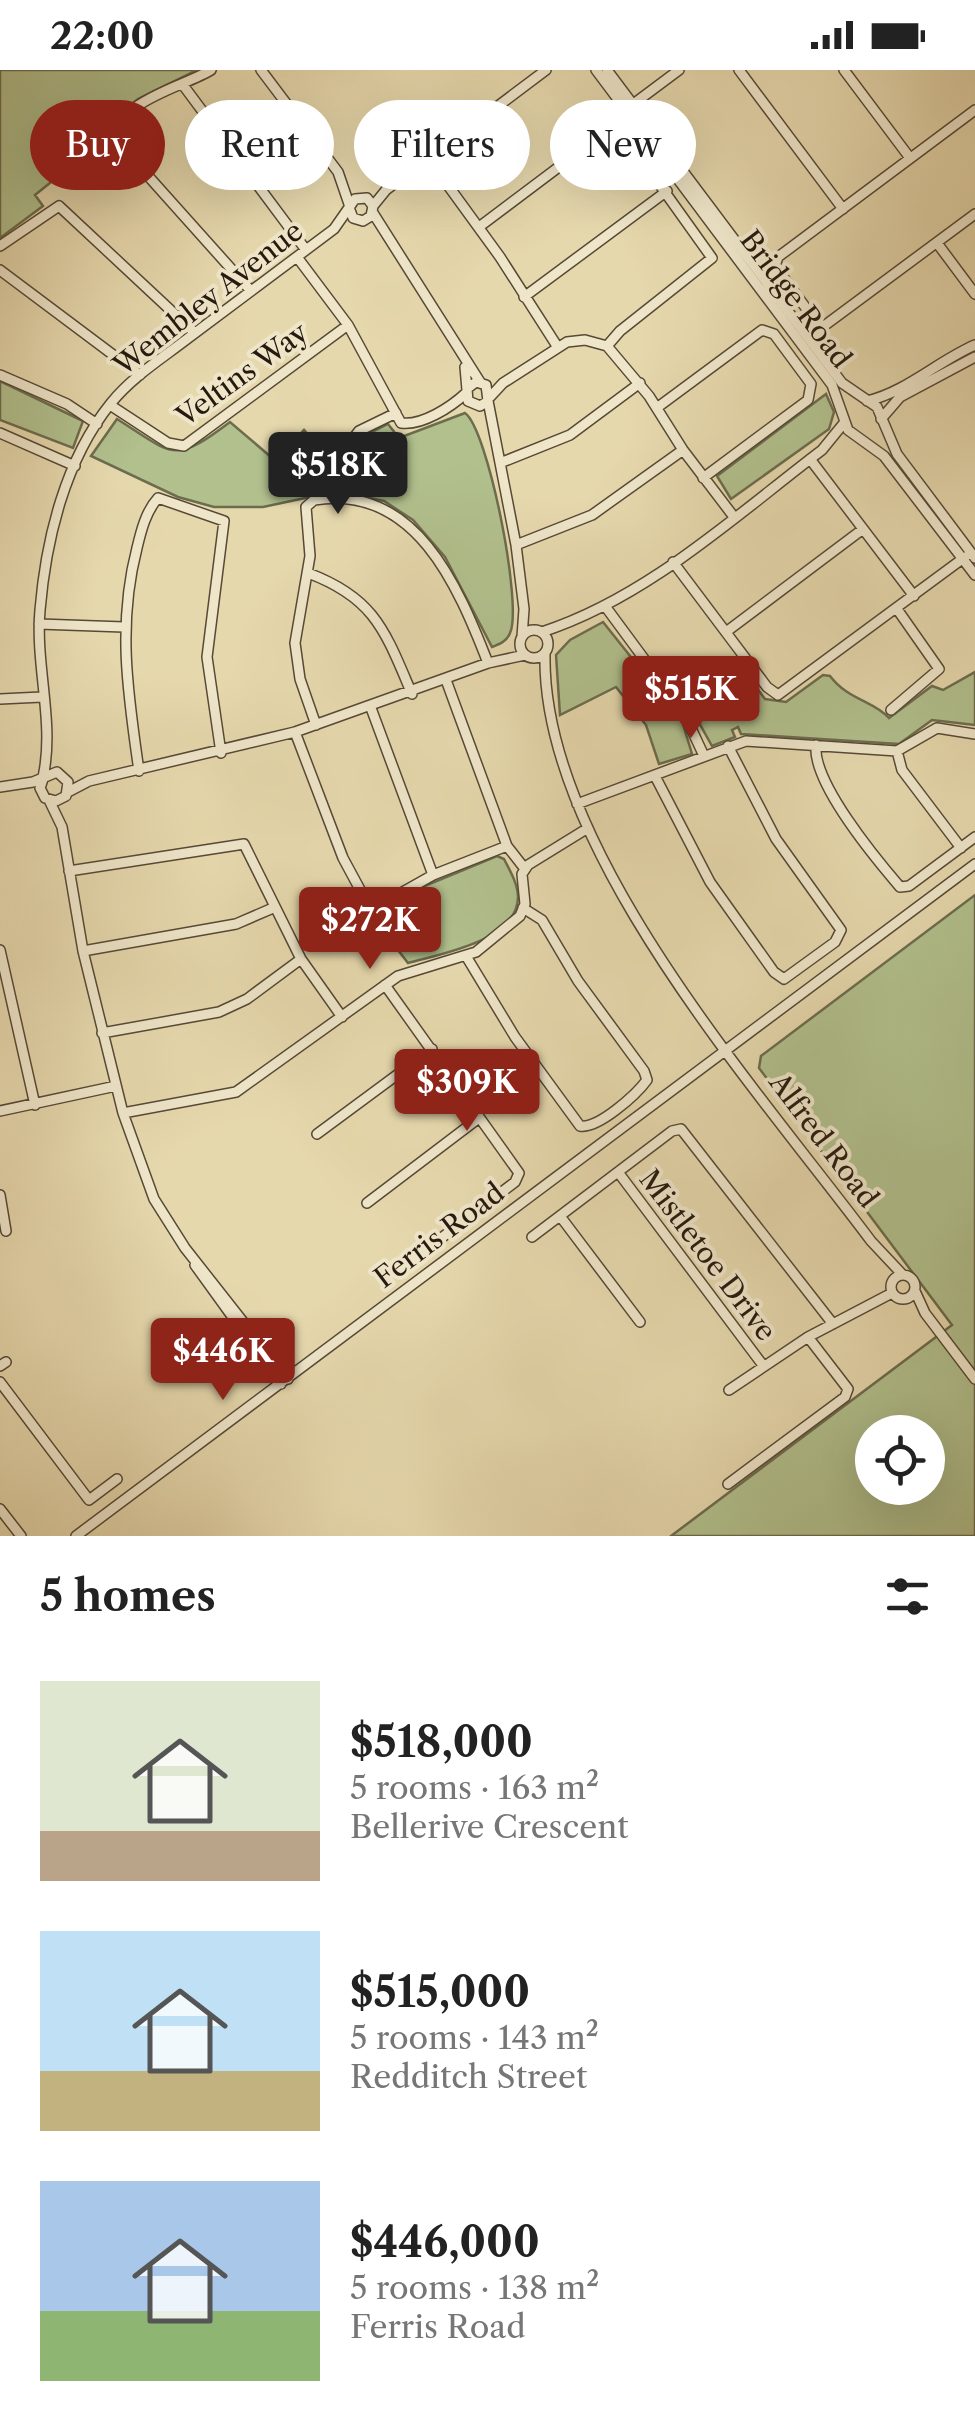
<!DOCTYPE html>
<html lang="en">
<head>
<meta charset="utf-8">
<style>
	body { margin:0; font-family:"Libre Caslon Text",serif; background:#f6f6f6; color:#222; height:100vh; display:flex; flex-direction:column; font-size:38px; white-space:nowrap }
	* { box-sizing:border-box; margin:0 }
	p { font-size:32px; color:#767676 }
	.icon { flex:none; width:55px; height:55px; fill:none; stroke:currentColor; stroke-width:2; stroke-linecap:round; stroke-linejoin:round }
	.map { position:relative; height:1466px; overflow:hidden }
	.panel { display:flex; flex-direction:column; background:#fff; flex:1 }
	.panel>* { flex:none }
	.hud { position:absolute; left:30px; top:30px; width:915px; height:90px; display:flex; gap:20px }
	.controls { position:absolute; left:855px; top:1345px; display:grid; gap:20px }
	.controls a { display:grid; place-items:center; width:90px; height:90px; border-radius:50%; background:#fff; box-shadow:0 10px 40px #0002; font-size:50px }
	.price { position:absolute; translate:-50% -85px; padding:0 22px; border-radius:10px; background:#8f2418; color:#fff; font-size:32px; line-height:65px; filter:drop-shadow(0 2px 5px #0008) }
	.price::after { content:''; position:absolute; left:50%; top:60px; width:30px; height:22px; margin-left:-15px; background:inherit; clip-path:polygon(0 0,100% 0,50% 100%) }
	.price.selected { background:#222; color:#fff }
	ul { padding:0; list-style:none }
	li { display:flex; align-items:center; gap:30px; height:250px; padding:0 40px }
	li span { display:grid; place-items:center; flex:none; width:280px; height:200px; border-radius:0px; color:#555 }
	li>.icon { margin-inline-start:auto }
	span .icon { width:120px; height:120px; fill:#fffc; stroke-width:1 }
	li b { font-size:42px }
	h2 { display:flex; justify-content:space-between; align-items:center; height:120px; padding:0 40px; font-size:42px }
	.tag { padding:0 35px; border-radius:45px; background:#fff; box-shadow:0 10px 40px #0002; font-size:35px; line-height:90px }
	.tag.selected { background:#8f2418; color:#fff }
	.status { display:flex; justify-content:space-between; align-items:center; height:70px; padding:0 50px; background:#fff; direction:ltr }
	.status svg { height:28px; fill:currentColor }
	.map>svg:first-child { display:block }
	.green { fill:#b1c08d; stroke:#6c6c4e; stroke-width:2.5; fill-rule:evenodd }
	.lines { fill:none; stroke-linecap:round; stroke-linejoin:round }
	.minor-casing { stroke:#564936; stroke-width:12 }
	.minor { stroke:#efe6ca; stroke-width:9 }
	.labels { text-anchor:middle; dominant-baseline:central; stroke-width:8; stroke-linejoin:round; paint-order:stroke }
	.street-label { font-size:28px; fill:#26190e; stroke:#efe6ca }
</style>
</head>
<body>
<div class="status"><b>22:00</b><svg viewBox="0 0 49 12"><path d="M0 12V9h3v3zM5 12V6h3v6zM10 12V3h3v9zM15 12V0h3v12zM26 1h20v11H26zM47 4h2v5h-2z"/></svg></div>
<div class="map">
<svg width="975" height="1466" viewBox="0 0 975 1466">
	<rect width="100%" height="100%" fill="#e6d8ad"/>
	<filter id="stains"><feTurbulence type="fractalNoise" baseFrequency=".002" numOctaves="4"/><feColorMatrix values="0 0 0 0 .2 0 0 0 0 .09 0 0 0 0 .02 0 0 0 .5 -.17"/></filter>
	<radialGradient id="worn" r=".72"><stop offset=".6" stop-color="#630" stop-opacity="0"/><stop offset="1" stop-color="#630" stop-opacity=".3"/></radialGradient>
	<path class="green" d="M0 0H197L138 29 65 86 71 96 35 125 43 136 0 168Z
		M0 311 83 351 73 378 0 350Z
		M826 324 834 342 829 359 731 429 717 406Z
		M465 343C488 359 523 536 510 563 507 571 500 574 492 577L445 487 413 450 384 431 338 421 263 437H214L178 427 91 386 117 349C174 385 173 395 230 352L271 387 281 378 285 381 304 360 322 381 346 386 365 379 370 363 388 354 399 368Z
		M603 552 682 651 692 684 659 694 646 655 616 617 560 645 556 585 570 570Z
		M975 602V655L932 650 899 674 741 664 738 657 732 660 735 667 712 676 697 649 750 609 765 629 786 632 823 605 830 606C848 630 874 631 889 648L932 616 943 620Z
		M497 786 504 789C510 801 518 814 518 827 518 871 439 884 408 893L375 850 427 815Z
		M975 825V1466H671L952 1255 759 998 761 986ZM872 1362H928V1418H872Z"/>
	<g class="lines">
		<g class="minor-casing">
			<path id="minor" d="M211 0C183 17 119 30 115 69L251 221
				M261 0 338 102 349 134
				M596 0 832 315 848 360 884 386 975 505
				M607 0 842 313 877 337 897 384 975 488
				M739 0 843 139
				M844 0 910 88
				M183 15 306 180
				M632 35 679 0
				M975 40 778 187 775 196 817 253 824 256 975 144
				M428 88 500 187 557 276
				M373 136 386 120 546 0
				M373 143 480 312
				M479 157 608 60 622 62 712 188 620 261 607 276
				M937 173 975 224
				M0 176 59 136 195 263
				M297 187 348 255 401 353C422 356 451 337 466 323
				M0 200 140 305
				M524 227 667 121
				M465 297 468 331 480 336 488 331 486 315 476 312 468 318
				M0 305 67 334 97 354
				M490 327 503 313 567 272 585 270 607 276 649 326 683 380 734 447
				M488 331 516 475 524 539 522 567
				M867 331C906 322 938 291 975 275
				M110 335 168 373 184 376 348 255
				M658 337 762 260 774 264 811 314 808 330 703 408
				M881 349 900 327 975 287
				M0 363 75 396
				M349 374 359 361 396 343
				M810 389 914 526
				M500 393 570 365 640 313
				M516 475 592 445 683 380
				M673 492 767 617 778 625 965 487
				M308 503C375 528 385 561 412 624
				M605 536 684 643 704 686
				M39 554 124 557
				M520 574a14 14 0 1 1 28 0a14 14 0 1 1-28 0Z
				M542 562C647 528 735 446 822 380L844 353
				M726 562 863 459
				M545 584C541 778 758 1020 871 1171L902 1204
				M446 610 507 776 525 799
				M0 629 42 627
				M371 638 433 805
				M891 640 939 599 897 539
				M316 655 300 609 295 573 310 486 306 437 314 430C415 413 458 516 488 593
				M295 662 343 788 371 840 433 805 507 776
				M816 675C812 712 876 789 900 817L909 816 975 767
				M897 681 902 700 961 778
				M139 701C128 624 117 555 137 478 141 461 146 441 158 428L224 451 207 587 221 683
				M655 706 710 812 774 902 784 909 835 872 841 860 776 769 728 676
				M43 707C55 653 35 596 40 540 46 469 65 390 111 333 132 307 161 289 187 269 236 232 285 196 334 159L355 129 367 128 373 136 371 146 363 151 353 148 350 140
				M0 717 33 712 57 702 68 712 66 726 56 731 45 728 40 718 43 709
				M68 722 89 711 295 662 488 593 525 585
				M49 730 62 757 83 881 123 1043 154 1129 185 1178 288 1309
				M577 734 746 671 897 681 937 658 975 664
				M69 801 244 774 301 889 342 947
				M0 880 35 1035
				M83 881 236 854 273 838
				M466 886 515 967 580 1056C598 1059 636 1025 647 1010L644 1001 578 911 542 850 523 838
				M385 915 519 1103 515 1112 411 1191
				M102 963 219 942 247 929 301 889
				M0 1041 116 1016
				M123 1043 236 1022 398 906 476 882 520 846 525 834 522 804 528 795 588 758
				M317 1064 432 979
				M618 1102 762 1294
				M0 1125 6 1161
				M367 1133 479 1048
				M560 1146 640 1252
				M532 1167 672 1061 681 1059 833 1254
				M195 1195 281 1314
				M891 1217a12 12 0 1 1 24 0a12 12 0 1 1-24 0Z
				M915 1221 925 1243 975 1309
				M0 1296 6 1292
				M0 1312 89 1430 117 1409
				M729 1320 808 1267 892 1223
				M728 1414 845 1327 848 1319 808 1267
				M0 1439 21 1466
				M76 1466 975 794"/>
		</g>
		<use href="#minor" class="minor"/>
	</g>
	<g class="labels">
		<g class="street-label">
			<text transform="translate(208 228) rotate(-38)">Wembley Avenue</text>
			<text transform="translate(796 229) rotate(53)">Bridge Road</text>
			<text transform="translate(242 304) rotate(-36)">Veltins Way</text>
			<text transform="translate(824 1070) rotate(53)">Alfred Road</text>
			<text transform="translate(439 1165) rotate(-37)">Ferris Road</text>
			<text transform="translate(708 1185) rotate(53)">Mistletoe Drive</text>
		</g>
	</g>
	<rect width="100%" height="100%" filter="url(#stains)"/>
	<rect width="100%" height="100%" fill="url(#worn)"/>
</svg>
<div class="controls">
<a><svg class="icon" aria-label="locate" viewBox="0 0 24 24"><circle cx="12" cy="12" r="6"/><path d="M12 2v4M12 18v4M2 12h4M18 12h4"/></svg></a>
</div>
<b class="price selected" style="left:338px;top:447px">$518K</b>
<b class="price" style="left:691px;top:671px">$515K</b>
<b class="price" style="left:370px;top:902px">$272K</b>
<b class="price" style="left:467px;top:1064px">$309K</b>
<b class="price" style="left:223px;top:1333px">$446K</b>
<div class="hud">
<a class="tag selected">Buy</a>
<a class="tag">Rent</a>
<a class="tag">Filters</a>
<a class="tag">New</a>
</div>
</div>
<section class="panel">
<h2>5 homes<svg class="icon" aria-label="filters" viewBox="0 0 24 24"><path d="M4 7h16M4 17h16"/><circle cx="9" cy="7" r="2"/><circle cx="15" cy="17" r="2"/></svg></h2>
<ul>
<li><span style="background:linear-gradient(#dfe7d0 75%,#b9a48a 0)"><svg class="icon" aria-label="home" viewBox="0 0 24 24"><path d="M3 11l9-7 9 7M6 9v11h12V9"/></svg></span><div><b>$518,000</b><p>5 rooms · 163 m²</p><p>Bellerive Crescent</p></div></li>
<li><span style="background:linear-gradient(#bfe0f5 70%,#c2b280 0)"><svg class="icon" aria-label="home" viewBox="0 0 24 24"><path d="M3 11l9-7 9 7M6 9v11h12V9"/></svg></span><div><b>$515,000</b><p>5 rooms · 143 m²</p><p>Redditch Street</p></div></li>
<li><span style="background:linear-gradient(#a9c7e8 65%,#8fb573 0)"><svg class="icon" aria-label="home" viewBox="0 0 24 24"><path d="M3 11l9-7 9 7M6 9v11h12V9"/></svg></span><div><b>$446,000</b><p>5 rooms · 138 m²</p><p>Ferris Road</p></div></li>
</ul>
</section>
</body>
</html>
